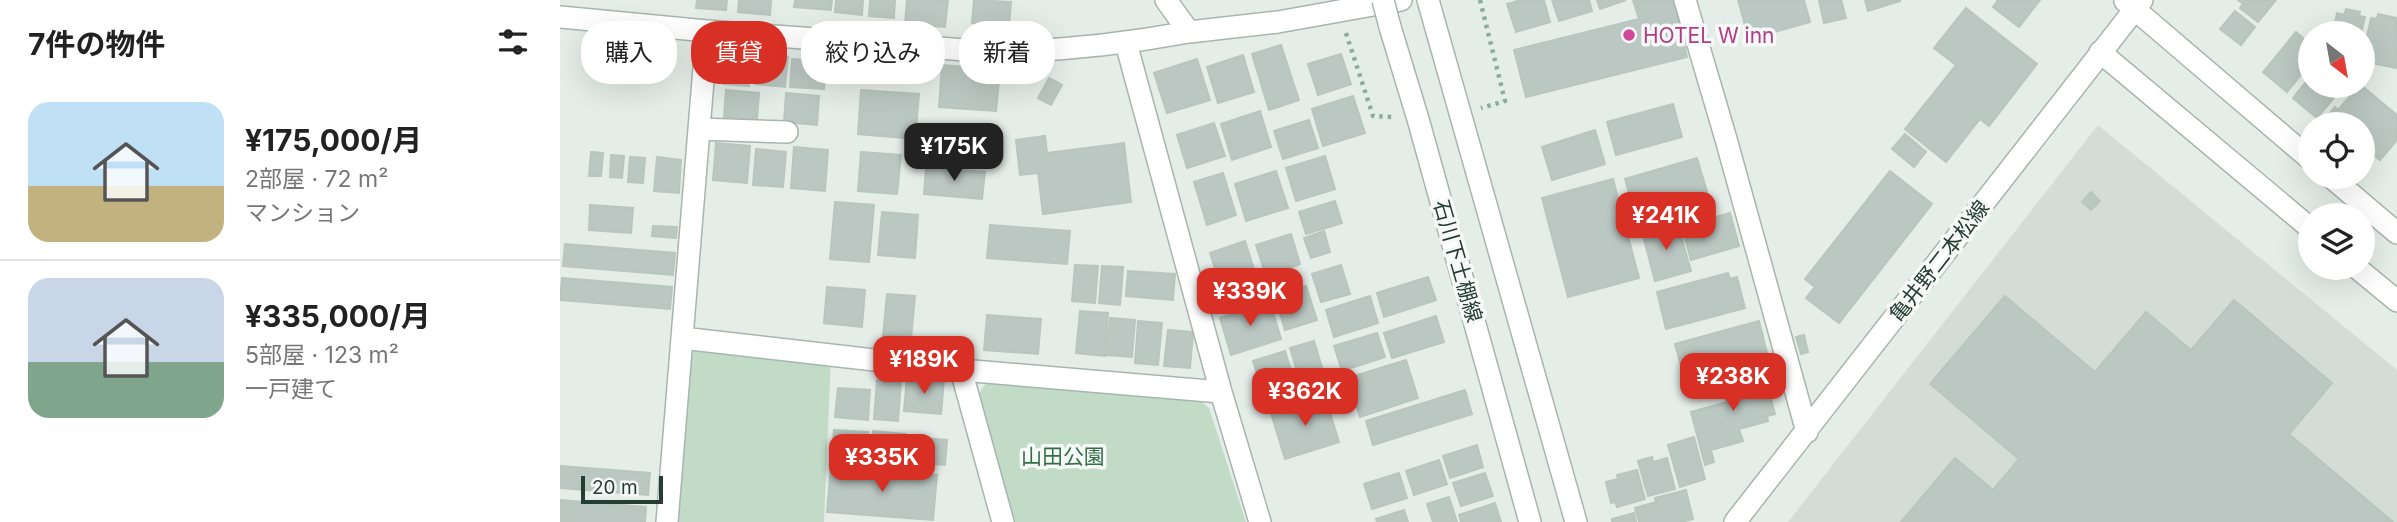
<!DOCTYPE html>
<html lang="ja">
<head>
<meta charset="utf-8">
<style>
	body { margin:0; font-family:Inter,"Noto Sans JP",sans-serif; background:#f2f2f2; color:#222; height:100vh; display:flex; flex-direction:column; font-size:26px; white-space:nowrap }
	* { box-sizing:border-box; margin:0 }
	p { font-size:23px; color:#767676 }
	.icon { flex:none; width:38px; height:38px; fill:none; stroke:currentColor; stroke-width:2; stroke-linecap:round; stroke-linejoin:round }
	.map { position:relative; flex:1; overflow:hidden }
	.side { display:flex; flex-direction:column; background:#fff; width:560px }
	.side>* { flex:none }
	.guide { position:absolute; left:21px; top:21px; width:665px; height:63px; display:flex; gap:14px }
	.needle { width:46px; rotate:149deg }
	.tools { position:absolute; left:1738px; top:21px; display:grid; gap:14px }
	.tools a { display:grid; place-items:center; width:77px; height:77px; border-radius:50%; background:#fff; box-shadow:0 7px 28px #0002; font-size:35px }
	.scale { position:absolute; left:21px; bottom:18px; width:82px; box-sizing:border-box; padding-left:7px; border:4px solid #263d35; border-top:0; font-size:19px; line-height:24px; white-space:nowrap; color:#263d35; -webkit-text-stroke:5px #f6f9f7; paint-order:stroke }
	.price { position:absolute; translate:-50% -60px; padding:0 16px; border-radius:14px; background:#d93025; color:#fff; font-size:23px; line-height:46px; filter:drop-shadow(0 2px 4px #0008) }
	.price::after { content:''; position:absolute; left:50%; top:42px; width:21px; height:16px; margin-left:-10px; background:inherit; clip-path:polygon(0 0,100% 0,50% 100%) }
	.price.active { background:#222; color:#fff }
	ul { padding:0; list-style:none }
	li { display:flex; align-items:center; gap:21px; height:175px; padding:0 28px }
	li+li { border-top:2px solid #e0e0e0 }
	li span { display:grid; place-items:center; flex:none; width:196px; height:140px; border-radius:21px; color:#555 }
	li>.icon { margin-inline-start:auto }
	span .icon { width:84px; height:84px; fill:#fffc; stroke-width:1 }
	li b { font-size:30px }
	h2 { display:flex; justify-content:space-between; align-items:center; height:84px; padding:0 28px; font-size:30px }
	.tag { padding:0 24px; border-radius:28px; background:#fff; box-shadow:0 7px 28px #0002; font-size:24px; line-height:63px }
	.tag.active { background:#d93025; color:#fff }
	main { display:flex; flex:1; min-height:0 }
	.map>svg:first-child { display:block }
	.built { fill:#d4dcd8 }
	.green { fill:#c1dbc6 }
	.building { fill:#bbc7c2; stroke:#b8c6bf; stroke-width:2 }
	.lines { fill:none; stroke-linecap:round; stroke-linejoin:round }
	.minor-casing { stroke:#a8b5af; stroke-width:24 }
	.path { stroke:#89ad9f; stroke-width:4.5; stroke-dasharray:3.5 5; stroke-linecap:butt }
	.minor { stroke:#fff; stroke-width:21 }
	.minor-bridge-casing { stroke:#a8b5af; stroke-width:24; stroke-linecap:butt }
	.minor-bridge { stroke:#fff; stroke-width:21 }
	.hotel-dot { fill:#d1479c; stroke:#f6f9f7; stroke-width:2.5 }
	.labels { text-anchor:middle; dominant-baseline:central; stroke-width:7; stroke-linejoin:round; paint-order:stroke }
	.hotel-label { font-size:21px; fill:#b23c85; stroke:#f6f9f7; text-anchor:start }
	.street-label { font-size:21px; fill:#263d35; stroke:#f6f9f7 }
	.park-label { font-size:21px; fill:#356f48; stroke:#f6f9f7 }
</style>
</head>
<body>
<main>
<section class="side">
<h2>7件の物件<svg class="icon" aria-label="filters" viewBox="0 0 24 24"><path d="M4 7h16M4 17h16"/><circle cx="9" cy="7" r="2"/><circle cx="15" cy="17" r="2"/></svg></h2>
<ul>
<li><span style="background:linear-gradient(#bfe0f5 60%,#c2b280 0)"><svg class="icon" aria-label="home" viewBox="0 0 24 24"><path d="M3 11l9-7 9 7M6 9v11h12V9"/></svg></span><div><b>¥175,000/月</b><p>2部屋 · 72 m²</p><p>マンション</p></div></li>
<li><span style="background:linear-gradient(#c9d6e8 60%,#7fa58c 0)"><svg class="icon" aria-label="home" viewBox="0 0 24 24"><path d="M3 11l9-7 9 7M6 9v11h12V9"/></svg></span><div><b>¥335,000/月</b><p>5部屋 · 123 m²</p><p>一戸建て</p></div></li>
</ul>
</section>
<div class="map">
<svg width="1837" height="522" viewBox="0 0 1837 522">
	<rect width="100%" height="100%" fill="#e5ede9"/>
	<path class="built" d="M1538 125 1837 370V522H1228Z"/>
	<path class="green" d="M122 338 271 355 264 522H107Z
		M426 383 642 402 649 408 686 522H453L419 394Z"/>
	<path class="building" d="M137 0H167L166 10 136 8Z
		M179 0H211L210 15 178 12Z
		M235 0H272L271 10 234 7Z
		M276 0H303L302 15 275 12Z
		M310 0H335L334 18 309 16Z
		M347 0H388L385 27 345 24Z
		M414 0 451 2 449 27 412 23Z
		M961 0H984L990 22 956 32 947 4Z
		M992 0H1029L1032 11 999 21Z
		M1037 0H1066L1040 9Z
		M1073 0H1114L1127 57 966 97 954 50 1079 19Z
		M1178 0H1244L1250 22 1189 39Z
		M1259 0H1281L1286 18 1264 23Z
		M1305 0H1340V1L1308 11Z
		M1438 0H1480L1459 27 1433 7Z
		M1678 0H1716L1698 22 1680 8 1683 4Z
		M1406 8 1477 64 1429 126 1420 119 1386 162 1345 129 1396 65 1374 48Z
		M1786 9 1800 12 1799 16 1805 17 1801 33H1773L1777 13 1784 15Z
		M1675 11 1695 27 1681 45 1660 29Z
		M1818 14 1837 18 1836 68 1802 61 1811 18 1817 19Z
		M1736 32 1750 44V64L1727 92 1703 72Z
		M166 45 192 47 189 86 163 84Z
		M721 45 739 100 709 110 692 54Z
		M197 54 228 57 225 87 195 84Z
		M781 54 791 84 758 95 748 64Z
		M683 55 694 92 658 103 647 67Z
		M232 59 267 62 264 89 230 87Z
		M637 59 650 100 607 113 594 73Z
		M382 65 440 70 436 111 379 107Z
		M1750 77V86H1784L1757 118 1733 98Z
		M489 78 502 85 491 105 478 98Z
		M1799 86H1802L1837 115V140L1820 160 1802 146V124H1764L1762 122 1775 107 1778 110Z
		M166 90 199 93 197 119 164 117Z
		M301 90 359 94 355 139 298 134Z
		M226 93 259 96 257 125 224 122Z
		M793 96 805 133 763 146 752 109Z
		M1113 104 1122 137 1056 155 1047 122Z
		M700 111 711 147 672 160 661 124Z
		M749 120 758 148 723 159 714 131Z
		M654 123 665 156 627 168 617 135Z
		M371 124 429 129 427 158 368 153Z
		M1035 130 1045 164 992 180 982 147Z
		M1345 134 1366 152 1354 167 1332 149Z
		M485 136 487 153 564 143 571 202 483 214 478 173 460 175 456 140Z
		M156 143 190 146 187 183 153 180Z
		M234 147 268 150 265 191 231 188Z
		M196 149 226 152 223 187 193 185Z
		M31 152 43 153 41 176H29Z
		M301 152 341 155 337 194 298 191Z
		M51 155 64 156 62 178 50 177Z
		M765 156 775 189 736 201 726 168Z
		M70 157 85 158 83 183 68 182Z
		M97 157 121 160 119 193 94 191Z
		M1137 158 1150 202 1095 218 1094 212 1076 217 1065 179Z
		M366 168 425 172 422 199 364 194Z
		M716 171 728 208 686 221 675 184Z
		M1330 171 1372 204 1279 323 1246 298 1255 287 1245 279Z
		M663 173 676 215 647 225 634 182Z
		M1053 179 1079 278 1008 297 982 198Z
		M1531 192 1540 201 1531 210 1522 202Z
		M775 201 782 223 746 234 739 212Z
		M275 202 314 205 309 262 270 259Z
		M30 205 73 208 71 233 29 230Z
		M322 212 358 215 355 258 318 255Z
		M1170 213 1179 246 1131 260 1122 227Z
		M1117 222 1131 271 1095 281 1082 232Z
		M430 225 510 231 507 264 427 258Z
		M93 226 117 227 116 238 92 236Z
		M764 231 770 252 751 258 744 238Z
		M731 234 740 264 706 276 696 245Z
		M685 241 698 282 663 293 650 253Z
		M5 244 115 253 113 275 3 266Z
		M515 265 538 266 535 303 512 301Z
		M781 265 790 294 761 302 752 274Z
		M542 266 563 267 560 305 539 303Z
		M568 271 615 274 613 300 566 296Z
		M1168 273 1170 279 1177 277 1185 308 1106 329 1097 292Z
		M868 277 876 300 824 317 817 293Z
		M2 278 112 287 110 309 0 300Z
		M746 286 757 320 725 330 715 296Z
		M267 287 305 290 302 327 264 323Z
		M327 294 355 296 351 338 323 336Z
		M810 296 818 323 774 337 766 310Z
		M1445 296 1535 372 1586 312 1631 350 1674 300 1772 383 1729 434 1833 522H1341L1395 458 1433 490 1459 459 1370 384Z
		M710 302 721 339 671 355 660 318Z
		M520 311 548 313 545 356 516 353Z
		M427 315 481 319 478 354 424 350Z
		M876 316 884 342 832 358 824 333Z
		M550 318 575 320 572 357 547 355Z
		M578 321 602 323 598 365 575 363Z
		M1199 321 1207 353 1124 376 1115 344Z
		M608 330 633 332 630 368 604 366Z
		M817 333 825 357 782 371 774 346Z
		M1244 335 1248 352 1241 354 1236 337Z
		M754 341 764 374 740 381 730 348Z
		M725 351 734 380 702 390 693 361Z
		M846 360 858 398 800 417 788 378Z
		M1203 369 1215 414 1207 416 1208 421 1179 429 1183 441 1151 450 1154 462 1145 465 1131 412 1167 402 1161 381Z
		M347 377 384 380 381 414 344 411Z
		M317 380 341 382 338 421 314 419Z
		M1157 381 1160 392 1142 396 1139 386Z
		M278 388 310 390 308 420 275 417Z
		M905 390 912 414 813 445 806 421Z
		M765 396 779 442 725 459 711 413Z
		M274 430 308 432 306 458 272 455Z
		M313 431 346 434 343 462 311 460Z
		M350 437 387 440 385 465 348 462Z
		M1134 437 1145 479 1120 487 1108 445Z
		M917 445 923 467 890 478 883 456Z
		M1092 457 1093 462 1107 458 1115 489 1088 496 1078 461Z
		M879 460 887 484 854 495 846 471Z
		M0 466 90 473 88 495 0 488Z
		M271 467 377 475 373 520 267 512Z
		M1077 470 1085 499 1057 507 1055 502 1051 503 1046 482 1058 479 1057 475Z
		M839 473 847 498 812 509 804 484Z
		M925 473 933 496 901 506 893 483Z
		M1126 490 1133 519 1122 522H1079L1075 508 1096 502 1095 498Z
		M889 497 897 522H873L867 504Z
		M0 500 86 507 85 522H0Z
		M935 503 941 522H901L899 515Z
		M844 510 848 522H817L816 519Z
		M1074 513 1076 522H1052V519Z"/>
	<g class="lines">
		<g class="minor-casing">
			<path id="minor" d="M606 0 629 32 718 22 841 0
				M868 0 1016 522
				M1125 0 1166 139 1247 432
				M1565 1 1750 159
				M0 17 147 31 433 52C499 51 564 44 629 32
				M830 27 858 119 970 522
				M566 43 661 392 700 522
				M1540 52 1750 228
				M139 129 227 132
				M1771 177 1837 233
				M1797 268 1837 301
				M122 338 401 370 661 392
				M401 370 443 522
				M107 522 147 31
				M1175 522 1582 0"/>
		</g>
		<path class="path" d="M920 0 945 101 921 108
			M786 33 813 116 833 117"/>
		<use href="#minor" class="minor"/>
		<g class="minor-bridge-casing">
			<path id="minor-bridge" d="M823 0 830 27"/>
		</g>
		<use href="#minor-bridge" class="minor-bridge"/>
	</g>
	<circle class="hotel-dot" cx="1069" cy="35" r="7"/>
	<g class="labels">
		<g class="hotel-label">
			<text x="1083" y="35">HOTEL W inn</text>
		</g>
		<g class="street-label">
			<text transform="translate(898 261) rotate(74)">石川下土棚線</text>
			<text transform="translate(1379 261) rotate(-52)">亀井野二本松線</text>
		</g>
		<g class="park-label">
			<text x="503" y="456">山田公園</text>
		</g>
	</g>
</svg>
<div class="tools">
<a><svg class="needle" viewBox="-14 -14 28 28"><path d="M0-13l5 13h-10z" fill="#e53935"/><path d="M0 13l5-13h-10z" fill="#767676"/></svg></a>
<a><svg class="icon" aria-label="locate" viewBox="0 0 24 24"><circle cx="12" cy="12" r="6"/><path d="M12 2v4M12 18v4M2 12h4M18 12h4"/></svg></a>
<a><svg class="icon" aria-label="layers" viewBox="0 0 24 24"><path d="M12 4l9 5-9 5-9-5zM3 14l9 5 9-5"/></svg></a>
</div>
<div class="scale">20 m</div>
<b class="price active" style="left:394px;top:183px">¥175K</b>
<b class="price" style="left:1106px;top:252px">¥241K</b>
<b class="price" style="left:690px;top:328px">¥339K</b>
<b class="price" style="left:364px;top:396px">¥189K</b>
<b class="price" style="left:1173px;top:413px">¥238K</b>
<b class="price" style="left:745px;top:428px">¥362K</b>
<b class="price" style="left:322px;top:494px">¥335K</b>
<div class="guide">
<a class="tag">購入</a>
<a class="tag active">賃貸</a>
<a class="tag">絞り込み</a>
<a class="tag">新着</a>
</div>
</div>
</main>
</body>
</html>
